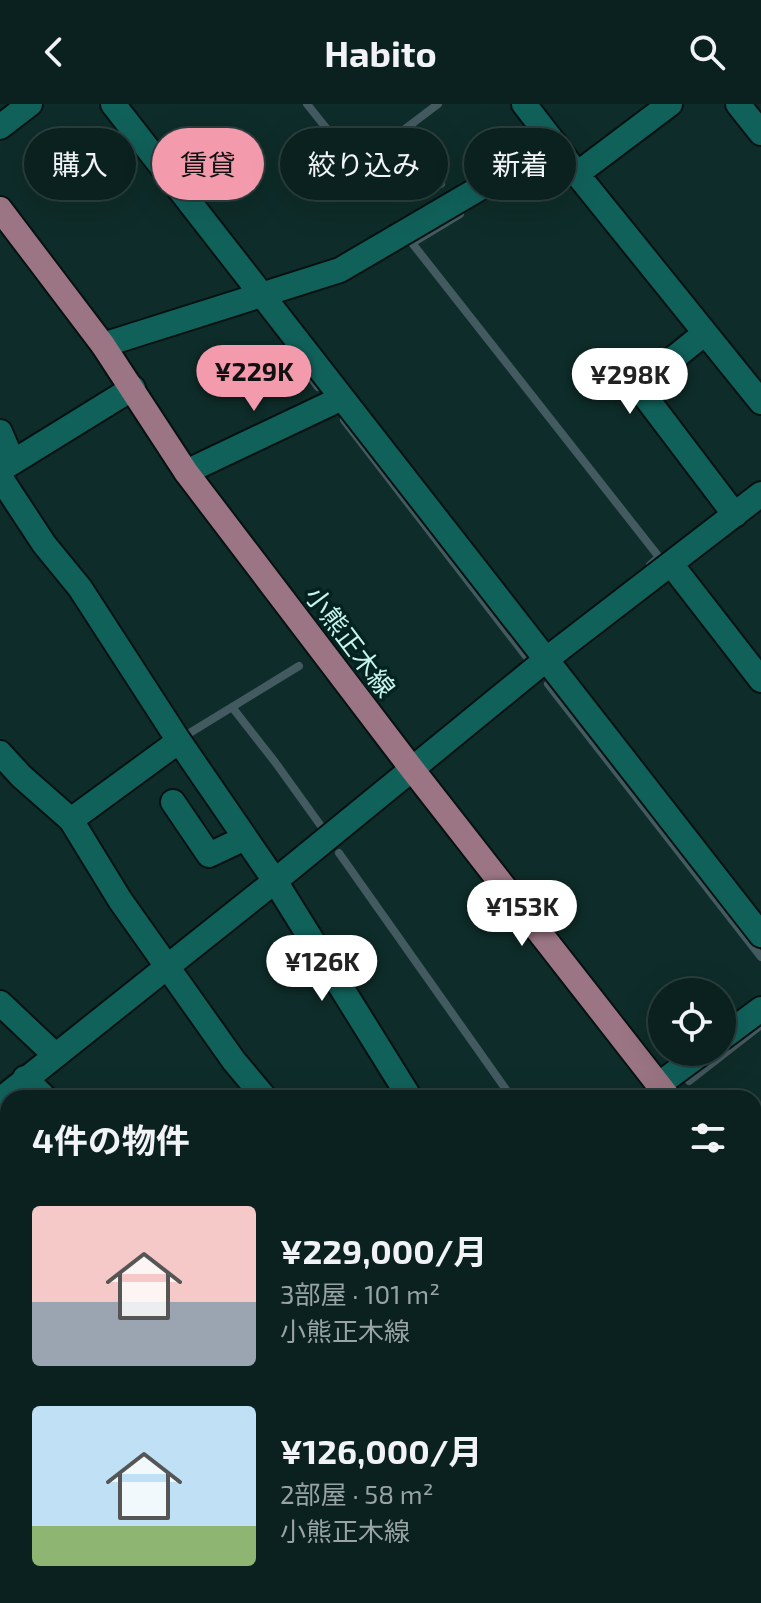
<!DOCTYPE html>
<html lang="ja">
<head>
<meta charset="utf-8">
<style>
	body { margin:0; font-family:"Exo 2","Noto Sans JP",sans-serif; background:#132928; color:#f1f3f6; height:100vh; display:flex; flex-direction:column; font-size:30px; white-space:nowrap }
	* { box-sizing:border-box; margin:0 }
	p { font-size:26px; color:#99a3a4 }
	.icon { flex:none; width:44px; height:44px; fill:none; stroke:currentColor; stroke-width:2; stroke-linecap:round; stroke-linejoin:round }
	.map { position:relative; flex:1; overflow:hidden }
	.panel { position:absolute; left:0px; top:986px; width:762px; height:514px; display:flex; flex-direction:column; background:#0a211f; border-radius:24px 24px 0 0; box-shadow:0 8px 32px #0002,0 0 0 2px #2a3e3d }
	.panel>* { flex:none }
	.hud { position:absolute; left:24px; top:24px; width:714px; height:72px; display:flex; gap:16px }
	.buttons { position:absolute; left:648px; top:874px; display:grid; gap:16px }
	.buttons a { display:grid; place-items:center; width:88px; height:88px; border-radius:50%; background:#0a211f; box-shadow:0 8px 32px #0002,0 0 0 2px #2a3e3d; font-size:40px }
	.price { position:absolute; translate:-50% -68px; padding:0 18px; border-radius:28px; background:#fff; color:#222; font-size:26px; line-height:52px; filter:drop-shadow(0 2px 4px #0008) }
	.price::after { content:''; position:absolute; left:50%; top:48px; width:24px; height:18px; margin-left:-12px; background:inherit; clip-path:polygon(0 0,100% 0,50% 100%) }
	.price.current { background:#f39aac; color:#111 }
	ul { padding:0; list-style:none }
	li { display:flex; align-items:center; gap:24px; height:200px; padding:0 32px }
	li span { display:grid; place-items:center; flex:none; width:224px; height:160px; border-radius:8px; color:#555 }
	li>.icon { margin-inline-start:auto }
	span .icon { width:96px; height:96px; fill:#fffc; stroke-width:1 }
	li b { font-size:34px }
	h2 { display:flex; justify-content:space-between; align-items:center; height:96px; padding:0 32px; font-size:34px }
	.chip { padding:0 28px; border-radius:36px; background:#0a211f; box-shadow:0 8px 32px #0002,0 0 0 2px #2a3e3d; font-size:28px; line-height:72px }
	.chip.current { background:#f39aac; color:#111 }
	header { display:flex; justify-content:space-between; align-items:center; height:104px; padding:0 32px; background:#0a211f; font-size:36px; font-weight:700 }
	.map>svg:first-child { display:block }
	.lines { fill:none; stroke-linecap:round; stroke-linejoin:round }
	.stream { stroke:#435a60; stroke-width:8 }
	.minor-casing { stroke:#061211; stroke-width:28 }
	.major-casing { stroke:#061211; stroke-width:28 }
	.minor { stroke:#11615b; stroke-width:24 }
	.major { stroke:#9b7583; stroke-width:24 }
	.labels { text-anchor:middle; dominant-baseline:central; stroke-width:7; stroke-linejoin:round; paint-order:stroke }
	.street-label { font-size:26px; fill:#c8f4ee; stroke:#042220 }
</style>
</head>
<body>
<header><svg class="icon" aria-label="back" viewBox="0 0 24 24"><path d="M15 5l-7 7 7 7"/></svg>Habito<svg class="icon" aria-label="search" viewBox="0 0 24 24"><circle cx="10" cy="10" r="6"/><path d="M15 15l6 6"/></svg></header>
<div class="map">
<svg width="761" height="1499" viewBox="0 0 761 1499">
	<rect width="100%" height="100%" fill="#0e2c29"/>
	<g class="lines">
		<path class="stream" d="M307 0 354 59 405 25 441 80
			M405 25 438 0
			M460 110 412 139 659 453 650 461
			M293 250 318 283
			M344 316 529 556
			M548 580 761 853
			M232 603 275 658 321 722
			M188 630 299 562
			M339 749 512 994
			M689 977 761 921
			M754 1296 761 1304"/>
		<g class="minor-casing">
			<path id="minor" d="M113 0 761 831
				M524 0 555 40
				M738 0 761 29
				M0 23 30 0
				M577 70 761 298
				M705 229 638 283 735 411
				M103 241 340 166 555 40 577 70 670 0
				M0 328 12 356
				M0 366 133 284
				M186 368 342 294
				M0 373 44 440 80 484 179 637 275 777 410 994
				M671 460 761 576
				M0 649 21 672 71 716 120 796 234 957 265 994
				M173 698 209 751 245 734
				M71 716 179 637
				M0 899 54 950
				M722 934 761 905
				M25 974 45 994
				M658 981 703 948
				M0 996 275 777 548 554 761 390
				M0 1276 8 1285
				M754 1410 761 1417
				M754 1454 761 1448
				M629 1492 636 1499
				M207 1499 214 1492
				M707 1499 715 1492"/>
		</g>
		<g class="major-casing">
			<path id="major" d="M0 105 103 241 186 368 412 665 669 994
				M754 1104 761 1114"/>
		</g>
		<use href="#minor" class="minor"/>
		<use href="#major" class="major"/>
	</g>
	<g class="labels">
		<g class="street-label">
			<text transform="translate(351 537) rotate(53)">小熊正木線</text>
		</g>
	</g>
</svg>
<div class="buttons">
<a><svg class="icon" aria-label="locate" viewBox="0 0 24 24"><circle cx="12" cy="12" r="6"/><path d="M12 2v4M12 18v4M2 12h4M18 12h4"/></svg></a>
</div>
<b class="price current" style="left:254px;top:309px">¥229K</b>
<b class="price" style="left:630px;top:312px">¥298K</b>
<b class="price" style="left:522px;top:844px">¥153K</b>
<b class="price" style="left:322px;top:899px">¥126K</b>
<div class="hud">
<a class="chip">購入</a>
<a class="chip current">賃貸</a>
<a class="chip">絞り込み</a>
<a class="chip">新着</a>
</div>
<section class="panel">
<h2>4件の物件<svg class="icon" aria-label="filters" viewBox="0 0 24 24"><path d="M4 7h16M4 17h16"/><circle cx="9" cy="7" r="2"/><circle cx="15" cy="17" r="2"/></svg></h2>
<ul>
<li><span style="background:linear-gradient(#f6c9c9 60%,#9aa5b1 0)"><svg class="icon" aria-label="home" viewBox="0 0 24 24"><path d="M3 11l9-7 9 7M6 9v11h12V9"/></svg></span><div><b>¥229,000/月</b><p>3部屋 · 101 m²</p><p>小熊正木線</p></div></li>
<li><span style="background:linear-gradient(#bfe0f5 75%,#8fb573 0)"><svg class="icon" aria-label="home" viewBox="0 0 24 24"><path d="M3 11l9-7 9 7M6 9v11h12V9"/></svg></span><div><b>¥126,000/月</b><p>2部屋 · 58 m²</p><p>小熊正木線</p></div></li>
</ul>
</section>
</div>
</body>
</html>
